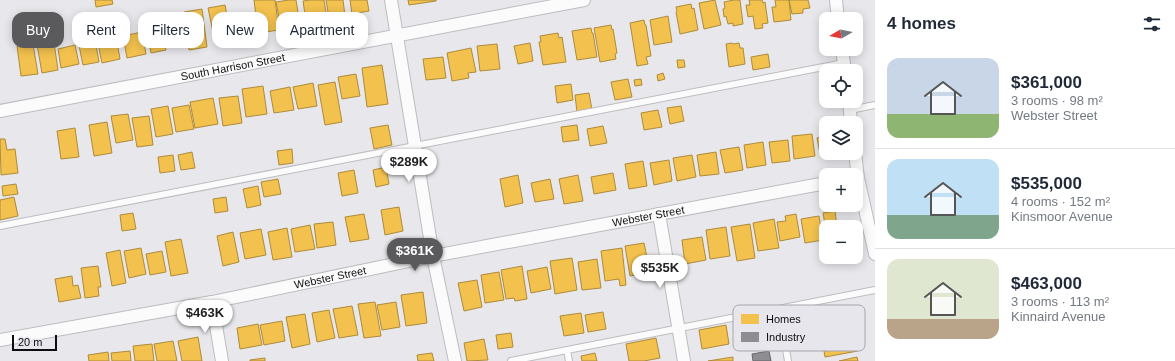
<!DOCTYPE html>
<html lang="en">
<head>
<meta charset="utf-8">
<style>
	body { margin:0; font-family:Arial,sans-serif; background:#f2f2f3; color:#1f2937; height:100vh; display:flex; flex-direction:column; font-size:15px; white-space:nowrap }
	* { box-sizing:border-box; margin:0 }
	p { font-size:13px; color:#747a83 }
	.icon { flex:none; width:22px; height:22px; fill:none; stroke:currentColor; stroke-width:2; stroke-linecap:round; stroke-linejoin:round }
	.map { position:relative; flex:1; overflow:hidden }
	.sheet { display:flex; flex-direction:column; background:#fff; width:300px }
	.sheet>* { flex:none }
	.top-card { position:absolute; left:12px; top:12px; width:380px; height:36px; display:flex; gap:8px }
	.needle { width:26px; rotate:261deg }
	.controls { position:absolute; left:819px; top:12px; display:grid; gap:8px }
	.controls a { display:grid; place-items:center; width:44px; height:44px; border-radius:8px; background:#fff; box-shadow:0 2px 10px #0003; font-size:20px }
	.scale { position:absolute; left:12px; bottom:10px; width:45px; box-sizing:border-box; padding-left:4px; border:2px solid #0e0e10; border-top:0; font-size:11px; line-height:14px; white-space:nowrap; color:#0e0e10; -webkit-text-stroke:3px #e7e6ec; paint-order:stroke }
	.price { position:absolute; translate:-50% -34px; padding:0 9px; border-radius:14px; background:#fff; color:#222; font-size:13px; line-height:26px; filter:drop-shadow(0 1px 2px #0008) }
	.price::after { content:''; position:absolute; left:50%; top:24px; width:12px; height:9px; margin-left:-6px; background:inherit; clip-path:polygon(0 0,100% 0,50% 100%) }
	.price.active { background:#5a5a5d; color:#fff }
	ul { padding:0; list-style:none }
	li { display:flex; align-items:center; gap:12px; height:100px; padding:0 12px }
	li+li { border-top:1px solid #e0e1e3 }
	li span { display:grid; place-items:center; flex:none; width:112px; height:80px; border-radius:12px; color:#555 }
	li>.icon { margin-inline-start:auto }
	span .icon { width:48px; height:48px; fill:#fffc; stroke-width:1 }
	li b { font-size:17px }
	h2 { display:flex; justify-content:space-between; align-items:center; height:48px; padding:0 12px; font-size:17px }
	.tag { padding:0 14px; border-radius:12px; background:#fff; box-shadow:0 2px 10px #0003; font-size:14px; line-height:36px }
	.tag.active { background:#5a5a5d; color:#fff }
	main { display:flex; flex:1; min-height:0 }
	.map>svg:first-child { display:block }
	.homes { fill:#f2c14e; stroke:#ae8b3b }
	.industry { fill:#8d8d92; stroke:#67676b }
	.lines { fill:none; stroke-linecap:round; stroke-linejoin:round }
	.service-casing { stroke:#bdbcbf; stroke-width:8 }
	.minor-casing { stroke:#bdbcbf; stroke-width:14 }
	.service { stroke:#fcfbfc; stroke-width:6 }
	.minor { stroke:#fcfbfc; stroke-width:12 }
	.labels { text-anchor:middle; dominant-baseline:central; stroke-width:4; stroke-linejoin:round; paint-order:stroke }
	.street-label { font-size:11px; fill:#0e0e10; stroke:#e7e6ec }
	.key { fill:#e7e6ec; stroke:#a6a5aa; stroke-width:1 }
	.key-label { font-size:11px; fill:#0e0e10 }
</style>
</head>
<body>
<main>
<div class="map">
<svg width="875" height="361" viewBox="0 0 875 361">
	<rect width="100%" height="100%" fill="#e8e7eb"/>
	<path class="homes" d="M95 0H112L113 4 96 7Z
		M254 0H275L279 30 258 33Z
		M289 0H296L300 25 281 28 276 2Z
		M310 0H324L328 25 307 28 303 1Z
		M326 0H343L345 16 329 18Z
		M350 0H367L369 11 352 14Z
		M408 0H436V1L409 5Z
		M715 0 721 25 704 29 699 3Z
		M734 0H740L743 24 733 26V23L728 24 726 16 724 17 723 9 725 8 724 2Z
		M749 0H762L763 3 765 2 768 23 762 24 763 28 755 29 753 16 748 17 746 5H750Z
		M775 0H789L791 20 774 22 772 7H776Z
		M789 0H808L810 8 803 9V13L792 14Z
		M691 4 692 9 694 8 698 30 680 34 676 12 677 11 676 7Z
		M225 5 231 38 218 40 217 32H213L208 8Z
		M202 9 207 47 189 50 184 12Z
		M668 16 672 42 654 45 650 20Z
		M160 19 166 50 151 53 145 22Z
		M644 20 645 25H646L651 56 646 57 648 64 637 66 630 23Z
		M611 25 612 30 613 29 617 53 615 54 616 59 600 62 594 28Z
		M93 28 99 62 83 65 76 31Z
		M591 28 592 33H593L597 57 577 60 572 31Z
		M115 30 120 59 102 63 96 34Z
		M142 32 146 54 127 58 123 36Z
		M558 33 559 38 562 37 566 62 543 65 539 42H541L540 36Z
		M53 36 58 70 42 73 36 39Z
		M530 43 533 61 518 64 514 46Z
		M732 43 733 44 739 43 740 48H743L745 64 729 67 726 44Z
		M33 44 38 74 21 76 17 46Z
		M497 44 500 69 480 71 477 46Z
		M75 45 79 64 61 68 58 49Z
		M471 48 476 72 468 73 469 78 452 81 447 53Z
		M768 54 770 67 753 70 751 57Z
		M443 57 446 78 426 80 423 59Z
		M677 60H684L685 67 678 68Z
		M382 65 388 104 367 107 362 68Z
		M663 73 665 79 658 81 657 75Z
		M356 74 360 96 342 99 338 77Z
		M628 79 632 97 615 100 611 82Z
		M641 79 642 85 635 86 634 80Z
		M335 82 342 122 325 125 318 85Z
		M313 83 317 106 298 109 293 87Z
		M571 84 573 100 557 103 555 86Z
		M263 86 267 114 246 117 242 89Z
		M290 87 294 110 274 113 270 91Z
		M589 93 592 110 577 112 575 95Z
		M238 96 242 123 223 126 219 98Z
		M213 98 218 124 195 128 190 102Z
		M189 105 194 129 176 132 172 108Z
		M168 106 173 134 156 137 151 109Z
		M681 106 684 121 670 124 667 108Z
		M658 110 662 127 644 130 641 113Z
		M128 114 133 140 116 143 111 116Z
		M149 116 153 145 137 147 132 118Z
		M107 122 112 153 94 156 89 125Z
		M388 125 392 145 374 149 370 128Z
		M577 125 579 140 563 142 561 127Z
		M603 126 607 143 590 146 587 129Z
		M75 128 79 157 61 159 57 131Z
		M812 134 815 156 794 159 792 136Z
		M826 136V153H828L820 154 817 138Z
		M0 139H5L7 150 15 149 18 173 1 175Z
		M788 140 790 161 772 163 769 142Z
		M763 142 766 165 747 168 744 145Z
		M739 147 743 170 725 173 720 150Z
		M292 149 293 163 279 165 277 151Z
		M192 152 195 168 181 170 178 155Z
		M716 152 719 174 700 176 697 155Z
		M173 155 175 171 160 173 158 157Z
		M692 155 696 177 677 181 673 158Z
		M669 160 672 181 654 185 650 163Z
		M643 161 647 186 629 189 625 164Z
		M386 167 389 184 376 187 373 170Z
		M354 170 358 193 342 196 338 173Z
		M613 173 616 190 594 194 591 177Z
		M518 175 523 203 505 207 500 179Z
		M578 175 583 201 564 204 559 179Z
		M278 179 281 194 264 197 261 182Z
		M550 179 554 199 535 202 531 183Z
		M16 184 18 194 3 196 2 186Z
		M258 186 261 205 247 208 243 189Z
		M14 197 18 216 0 220V200Z
		M226 197 228 211 215 213 213 199Z
		M399 207 403 231 385 235 381 210Z
		M835 211 837 227H826V230L823 213Z
		M133 213 136 229 122 231 120 215Z
		M364 214 369 239 350 242 345 217Z
		M796 214 800 237 780 241 777 222 786 221 785 216Z
		M819 216 823 240 805 243 801 219Z
		M774 219 779 248 758 251 753 223Z
		M333 222 336 245 317 248 314 224Z
		M750 224 755 258 737 261 731 227Z
		M310 225 315 249 295 252 291 229Z
		M726 227 730 256 710 259 706 230Z
		M287 228 292 257 273 260 268 232Z
		M261 229 266 255 245 259 240 233Z
		M233 232 239 262 223 266 217 236Z
		M702 237 706 260 685 264 682 240Z
		M181 239 188 273 171 276 165 242Z
		M644 243 650 272 630 276 625 246Z
		M141 248 146 274 129 278 124 251Z
		M622 248 626 285 620 286 619 279 605 281 601 251Z
		M120 250 126 283 112 286 106 253Z
		M162 251 166 272 150 275 146 254Z
		M572 258 577 290 555 294 550 261Z
		M597 259 601 288 582 290 578 262Z
		M98 266 101 287H98L99 296 85 298 81 268Z
		M522 266 527 299 515 301 514 298 506 299 501 270Z
		M547 267 551 289 531 293 527 271Z
		M499 272 504 300 485 303 481 275Z
		M72 276 73 286 78 285 81 298 59 302 55 279Z
		M477 280 482 307 464 311 458 283Z
		M423 292 427 323 406 326 401 295Z
		M375 302 381 336 364 338 358 304Z
		M396 302 400 327 382 330 377 305Z
		M352 306 358 335 339 338 333 309Z
		M329 310 335 338 317 342 312 313Z
		M603 312 606 329 588 332 585 315Z
		M581 313 584 333 564 336 560 316Z
		M305 314 310 344 292 348 286 317Z
		M282 321 285 341 264 345 260 325Z
		M258 324 262 345 240 349 237 328Z
		M726 325 729 344 702 349 699 330Z
		M855 331 858 351 825 357 822 338Z
		M511 333 513 347 498 349 496 335Z
		M198 337 202 361H182L178 341Z
		M656 338 660 358 644 361H629L626 344Z
		M484 339 488 360 467 361 464 343Z
		M173 341 177 361H157L154 344Z
		M152 344 154 361H135L133 346Z
		M130 351 131 361H112L111 353Z
		M108 352 109 361H89L88 355Z
		M432 353 434 361H418L417 355Z
		M595 353 597 361H582L581 356Z
		M733 357V361H708Z
		M857 357 858 361H839Z
		M265 358V361H250V360Z"/>
	<path class="industry" d="M769 351 771 361H753L752 354Z"/>
	<g class="lines">
		<g class="service-casing">
			<path id="service" d="M850 110 875 105
				M0 226 844 63
				M779 309 788 361
				M567 350 569 361
				M511 361 875 290"/>
		</g>
		<g class="minor-casing">
			<g id="minor">
				<path d="M391 0 433 256 455 361"/>
				<path d="M836 0 838 19"/>
				<path d="M842 49 845 71"/>
				<path d="M849 101 851 123"/>
				<path id="s1" d="M0 111 584 0"/>
				<path d="M855 153 858 178 875 254"/>
				<path d="M659 214 684 361"/>
				<path d="M212 302 222 361"/>
				<path id="s2" d="M0 340 212 302 433 256 826 183"/>
			</g>
		</g>
		<use href="#service" class="service"/>
		<use href="#minor" class="minor"/>
	</g>
	<g class="labels">
		<g class="street-label">
			<text stroke="none"><textPath href="#s1" startOffset="237">South Harrison Street</textPath></text>
			<text stroke="none"><textPath href="#s2" startOffset="660">Webster Street</textPath></text>
			<text stroke="none"><textPath href="#s2" startOffset="336">Webster Street</textPath></text>
		</g>
	</g>
	<rect x="733" y="305" width="132" height="46" rx="6" class="key"/>
	<rect x="741" y="314" width="18" height="10" fill="#f2c14e"/>
	<rect x="741" y="332" width="18" height="10" fill="#8d8d92"/>
	<g class="key-label">
		<text x="766" y="323">Homes</text>
		<text x="766" y="341">Industry</text>
	</g>
</svg>
<div class="controls">
<a><svg class="needle" viewBox="-14 -14 28 28"><path d="M0-13l5 13h-10z" fill="#e53935"/><path d="M0 13l5-13h-10z" fill="#747a83"/></svg></a>
<a><svg class="icon" aria-label="locate" viewBox="0 0 24 24"><circle cx="12" cy="12" r="6"/><path d="M12 2v4M12 18v4M2 12h4M18 12h4"/></svg></a>
<a><svg class="icon" aria-label="layers" viewBox="0 0 24 24"><path d="M12 4l9 5-9 5-9-5zM3 14l9 5 9-5"/></svg></a>
<a>+</a>
<a>−</a>
</div>
<div class="scale">20 m</div>
<b class="price" style="left:409px;top:183px">$289K</b>
<b class="price active" style="left:415px;top:272px">$361K</b>
<b class="price" style="left:660px;top:289px">$535K</b>
<b class="price" style="left:205px;top:334px">$463K</b>
<div class="top-card">
<a class="tag active">Buy</a>
<a class="tag">Rent</a>
<a class="tag">Filters</a>
<a class="tag">New</a>
<a class="tag">Apartment</a>
</div>
</div>
<section class="sheet">
<h2>4 homes<svg class="icon" aria-label="filters" viewBox="0 0 24 24"><path d="M4 7h16M4 17h16"/><circle cx="9" cy="7" r="2"/><circle cx="15" cy="17" r="2"/></svg></h2>
<ul>
<li><span style="background:linear-gradient(#c9d6e8 70%,#8fb573 0)"><svg class="icon" aria-label="home" viewBox="0 0 24 24"><path d="M3 11l9-7 9 7M6 9v11h12V9"/></svg></span><div><b>$361,000</b><p>3 rooms · 98 m²</p><p>Webster Street</p></div></li>
<li><span style="background:linear-gradient(#bfe0f5 70%,#7fa58c 0)"><svg class="icon" aria-label="home" viewBox="0 0 24 24"><path d="M3 11l9-7 9 7M6 9v11h12V9"/></svg></span><div><b>$535,000</b><p>4 rooms · 152 m²</p><p>Kinsmoor Avenue</p></div></li>
<li><span style="background:linear-gradient(#dfe7d0 75%,#b9a48a 0)"><svg class="icon" aria-label="home" viewBox="0 0 24 24"><path d="M3 11l9-7 9 7M6 9v11h12V9"/></svg></span><div><b>$463,000</b><p>3 rooms · 113 m²</p><p>Kinnaird Avenue</p></div></li>
</ul>
</section>
</main>
</body>
</html>
